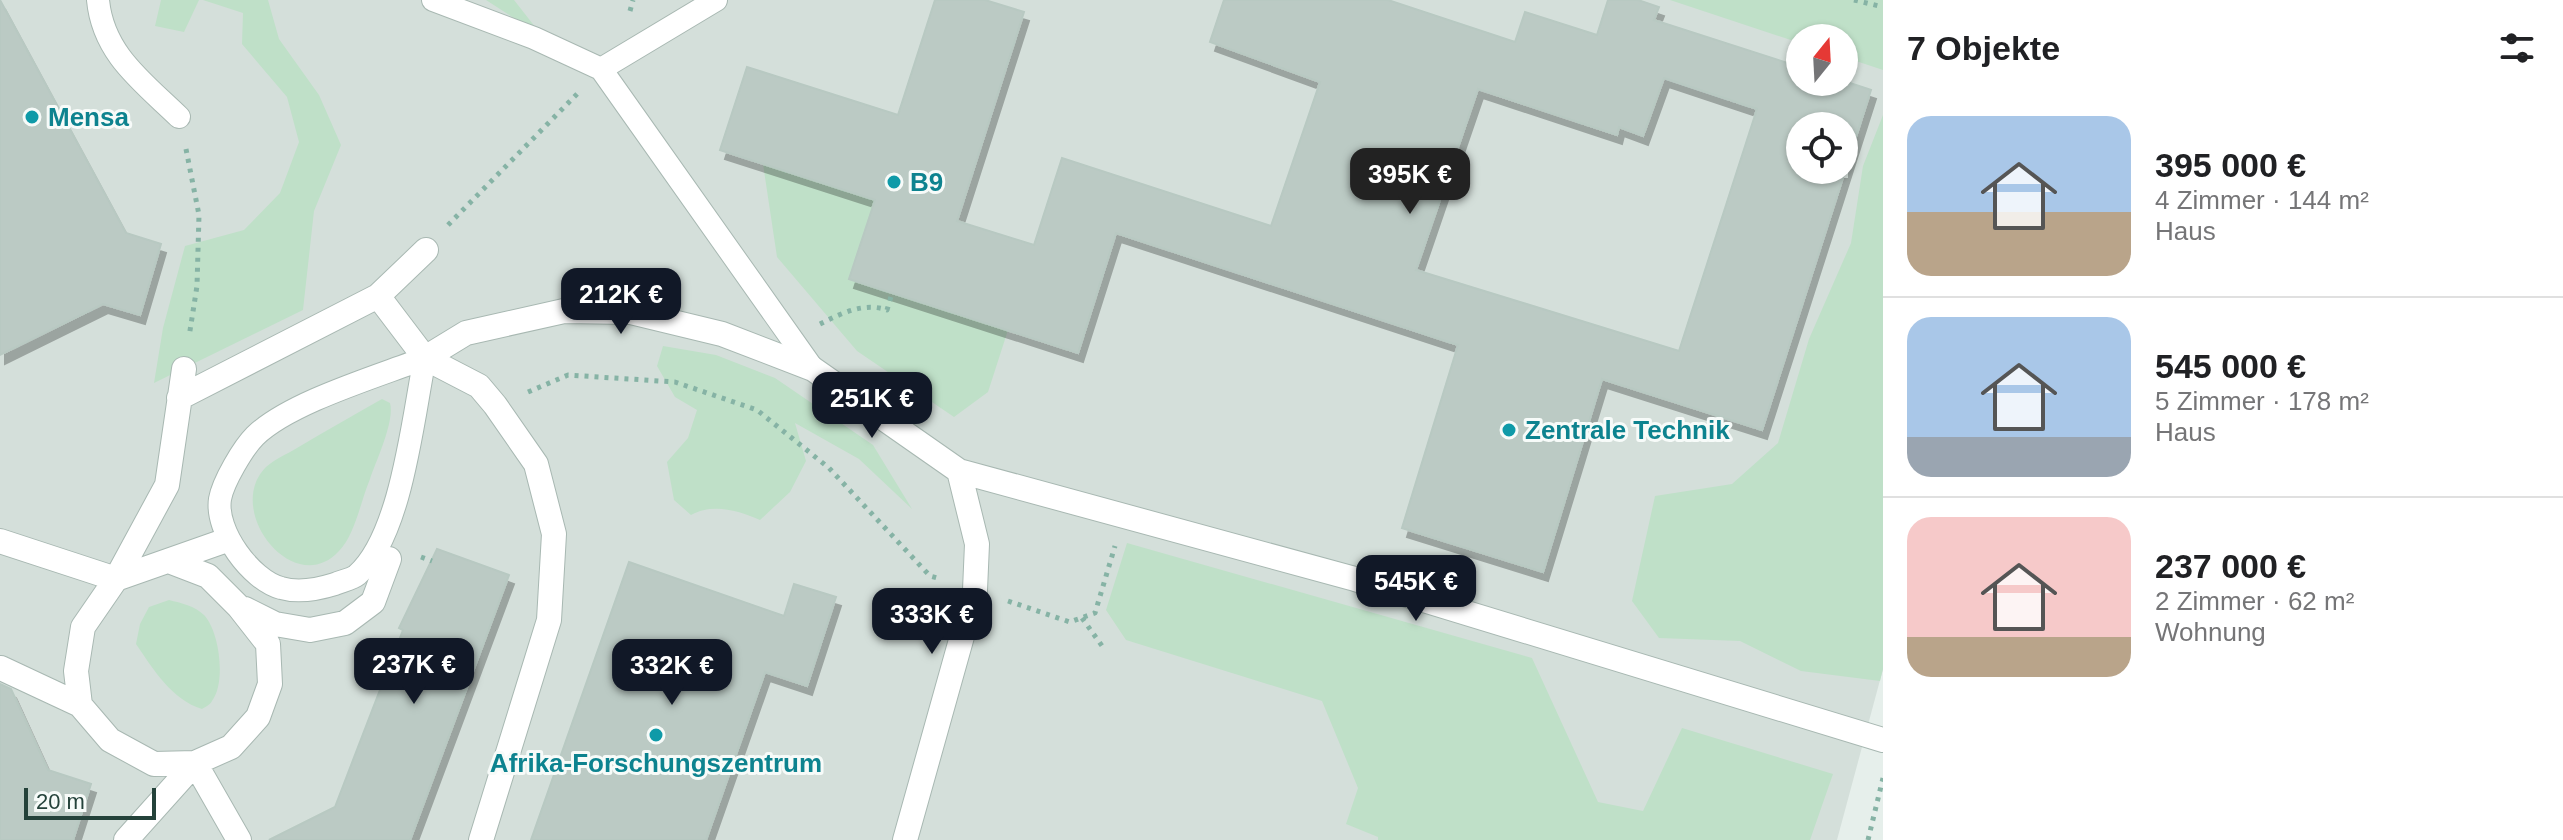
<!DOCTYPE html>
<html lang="de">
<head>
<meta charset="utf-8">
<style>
	body { margin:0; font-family:Helvetica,sans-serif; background:#f2f2f2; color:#202124; height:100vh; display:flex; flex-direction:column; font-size:30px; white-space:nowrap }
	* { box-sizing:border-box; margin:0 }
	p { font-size:26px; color:#757577 }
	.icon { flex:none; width:44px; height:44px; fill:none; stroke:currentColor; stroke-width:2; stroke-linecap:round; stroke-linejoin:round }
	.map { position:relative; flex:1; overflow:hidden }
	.drawer { display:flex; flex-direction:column; background:#fff; width:680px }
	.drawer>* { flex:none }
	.needle { width:52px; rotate:18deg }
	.buttons { position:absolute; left:1786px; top:24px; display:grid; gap:16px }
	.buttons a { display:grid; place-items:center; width:72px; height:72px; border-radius:50%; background:#fff; box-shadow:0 2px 6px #0004; font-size:40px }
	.scale { position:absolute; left:24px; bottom:20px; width:132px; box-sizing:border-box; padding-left:8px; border:4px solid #24423a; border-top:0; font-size:22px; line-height:28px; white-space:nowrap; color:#24423a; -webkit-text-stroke:6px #f7fbf9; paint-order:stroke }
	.price { position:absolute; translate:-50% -68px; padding:0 18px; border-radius:16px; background:#111827; color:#fff; font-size:26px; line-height:52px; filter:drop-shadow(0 2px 4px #0008) }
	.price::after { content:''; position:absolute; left:50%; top:48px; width:24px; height:18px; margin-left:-12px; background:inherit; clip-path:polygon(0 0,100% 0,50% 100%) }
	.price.active { background:#222; color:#fff }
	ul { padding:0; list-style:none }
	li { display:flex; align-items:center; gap:24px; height:200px; padding:0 24px }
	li+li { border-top:2px solid #e0e0e0 }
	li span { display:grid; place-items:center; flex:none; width:224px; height:160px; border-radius:24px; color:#555 }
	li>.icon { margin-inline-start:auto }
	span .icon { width:96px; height:96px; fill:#fffc; stroke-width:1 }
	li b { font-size:34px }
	h2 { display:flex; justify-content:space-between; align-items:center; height:96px; padding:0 24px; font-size:34px }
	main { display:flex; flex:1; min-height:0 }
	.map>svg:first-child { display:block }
	.built { fill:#d4dfda; fill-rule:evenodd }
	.green { fill:#bfe0c8 }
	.building { fill:#bbcac4; stroke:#b8c9c2; stroke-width:2; fill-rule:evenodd; filter:url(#shadow) }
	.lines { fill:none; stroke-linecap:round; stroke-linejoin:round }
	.lane-casing { stroke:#a8b8b2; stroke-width:24 }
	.street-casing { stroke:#a8b8b2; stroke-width:26 }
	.path { stroke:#86b3a5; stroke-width:5; stroke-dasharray:4 6; stroke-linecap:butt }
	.lane { stroke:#fff; stroke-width:22 }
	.street { stroke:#fff; stroke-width:24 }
	.culture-dot { fill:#0f9aa8; stroke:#f7fbf9; stroke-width:3 }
	.labels { text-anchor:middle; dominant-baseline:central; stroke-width:6; stroke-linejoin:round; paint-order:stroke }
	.culture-label { font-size:26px; font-weight:bold; fill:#0d838f; stroke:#f7fbf9; text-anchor:start }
</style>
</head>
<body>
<main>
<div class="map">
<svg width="1883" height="840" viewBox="0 0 1883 840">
	<defs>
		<filter id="shadow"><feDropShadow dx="5" dy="9" stdDeviation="0" flood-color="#0004"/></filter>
	</defs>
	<rect width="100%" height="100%" fill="#e6efeb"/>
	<path class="built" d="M0 0H1883V669L1837 840H0ZM1800 38H1844V82H1800ZM1800 126H1844V170H1800Z"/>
	<path class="green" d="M161 0H199L184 32 155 26Z
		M203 0H268L279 39 319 95 341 145 314 211 303 310 154 383 163 328 185 246 244 230 280 193 299 142 287 97 242 44 243 13Z
		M486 0H514L543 37Z
		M1670 0H1883V70L1844 57V38H1800V43Z
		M1883 115V669L1880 681 1801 671 1740 641 1659 638 1632 601 1655 496 1732 484 1778 443 1809 339 1851 243 1863 166Z
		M763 164 875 200 849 279 1008 330 988 392 954 417 857 351 777 257Z
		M663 346 716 355 775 378 873 445 912 509 859 459 795 423 806 461 790 492 760 520C738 510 712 503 691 515L674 500 667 462 688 438 697 410 675 397 657 366Z
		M382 399 390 403C395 421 376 461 370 479 361 500 355 535 339 551 294 600 223 510 266 467 275 459 287 454 297 448 325 431 354 415 382 399Z
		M1127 543 1532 658 1598 802 1643 811 1682 728 1833 774 1810 840H1378V837L1346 824 1358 788 1322 701 1126 640 1106 610Z
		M169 600C181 603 195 606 204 615 220 632 226 683 212 701 210 705 205 707 202 709 172 700 153 669 136 644L140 624 149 607Z"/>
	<path class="building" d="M0 0 126 233 161 244 140 315 103 304 0 355Z
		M935 0H985L1024 12 957 221 1034 245 1062 158 1271 226 1320 82 1210 42 1224 0H1388L1515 42 1525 12 1597 35 1608 0H1638L1659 7 1654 20 1800 67V82L1844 81 1871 90 1762 430 1602 379 1543 572 1402 528 1458 345 1116 233 1078 353 849 279 875 200 720 150 747 67 898 115ZM1664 78 1757 109 1679 351 1416 270 1478 89 1617 135 1619 127 1643 136ZM1800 126H1844V170H1800Z
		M437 549 509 575 410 840H269L335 807 403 630 399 628Z
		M629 562 784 616 794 584 836 597 807 686 765 672 706 840H531Z
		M0 684 11 689 48 770 91 784 73 840H0Z"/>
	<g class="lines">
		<g class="lane-casing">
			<path id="lane" d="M98 0C103 54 143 82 179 117
				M433 0 534 38 601 69 813 369
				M601 69 716 0
				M425 358C413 416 402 535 357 575 352 579 342 581 335 584 319 589 298 593 281 588 251 580 215 531 220 499 223 482 243 448 255 436 290 402 379 376 425 358Z"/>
		</g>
		<g class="street-casing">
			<path id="street" d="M426 250 378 296 425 358 479 386 495 405 536 464 554 534 549 620 481 840
				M425 358 466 333 564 311 631 312 722 334 813 369 959 471 1355 579 1883 740
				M184 369 167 485 116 579 83 627 76 671 80 705 110 740 154 764 195 763 239 840
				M179 398 378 296
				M0 541 116 579 227 540
				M245 609 275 624 310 630 345 623 373 602 389 559
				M1 668 80 705
				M126 840 195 763 231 747 258 717 270 684 268 644 239 607 208 576 169 561
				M905 840 975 590 977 544 959 471"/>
		</g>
		<path class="path" d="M1854 0 1883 7
			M630 11 633 0
			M186 149 199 215 197 286 189 337
			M448 225 578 93
			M820 324C842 313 864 302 887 310L892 293
			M528 392 568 375 675 382 757 410 829 468 930 576 941 579
			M421 557 432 561
			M1008 601 1070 622 1095 613 1115 546
			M1082 618 1105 650
			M1868 840 1883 778"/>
		<use href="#lane" class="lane"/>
		<use href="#street" class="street"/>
	</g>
	<g class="culture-dot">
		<circle cx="32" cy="117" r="8"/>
		<circle cx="894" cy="182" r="8"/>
		<circle cx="1509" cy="430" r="8"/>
		<circle cx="656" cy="735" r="8"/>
	</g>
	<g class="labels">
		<g class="culture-label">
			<text x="48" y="117">Mensa</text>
			<text x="910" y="182">B9</text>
			<text x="1525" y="430">Zentrale Technik</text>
			<text x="656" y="763" text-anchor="middle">Afrika-Forschungszentrum</text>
		</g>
	</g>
</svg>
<div class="buttons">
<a><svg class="needle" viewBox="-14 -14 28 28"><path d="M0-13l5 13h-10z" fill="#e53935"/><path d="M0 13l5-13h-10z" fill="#757577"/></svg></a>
<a><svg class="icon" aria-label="locate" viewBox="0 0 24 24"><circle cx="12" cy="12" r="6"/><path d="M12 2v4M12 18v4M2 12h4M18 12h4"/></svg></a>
</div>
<div class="scale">20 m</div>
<b class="price active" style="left:1410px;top:216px">395K €</b>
<b class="price" style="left:621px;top:336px">212K €</b>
<b class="price" style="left:872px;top:440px">251K €</b>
<b class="price" style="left:1416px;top:623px">545K €</b>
<b class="price" style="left:932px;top:656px">333K €</b>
<b class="price" style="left:414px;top:706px">237K €</b>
<b class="price" style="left:672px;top:707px">332K €</b>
</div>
<section class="drawer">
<h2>7 Objekte<svg class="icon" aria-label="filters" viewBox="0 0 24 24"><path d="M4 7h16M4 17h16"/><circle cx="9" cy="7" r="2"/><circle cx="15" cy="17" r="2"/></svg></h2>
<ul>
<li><span style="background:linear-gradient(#a9c7e8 60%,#b9a48a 0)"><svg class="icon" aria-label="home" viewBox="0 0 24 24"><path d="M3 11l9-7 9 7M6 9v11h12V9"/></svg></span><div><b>395 000 €</b><p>4 Zimmer · 144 m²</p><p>Haus</p></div></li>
<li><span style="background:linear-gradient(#a9c7e8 75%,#9aa5b1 0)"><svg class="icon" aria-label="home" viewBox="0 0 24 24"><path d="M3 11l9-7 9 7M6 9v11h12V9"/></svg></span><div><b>545 000 €</b><p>5 Zimmer · 178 m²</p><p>Haus</p></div></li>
<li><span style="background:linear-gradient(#f6c9c9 75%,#b9a48a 0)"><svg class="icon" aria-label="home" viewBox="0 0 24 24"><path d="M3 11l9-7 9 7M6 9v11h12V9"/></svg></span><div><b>237 000 €</b><p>2 Zimmer · 62 m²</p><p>Wohnung</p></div></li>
</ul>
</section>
</main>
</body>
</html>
